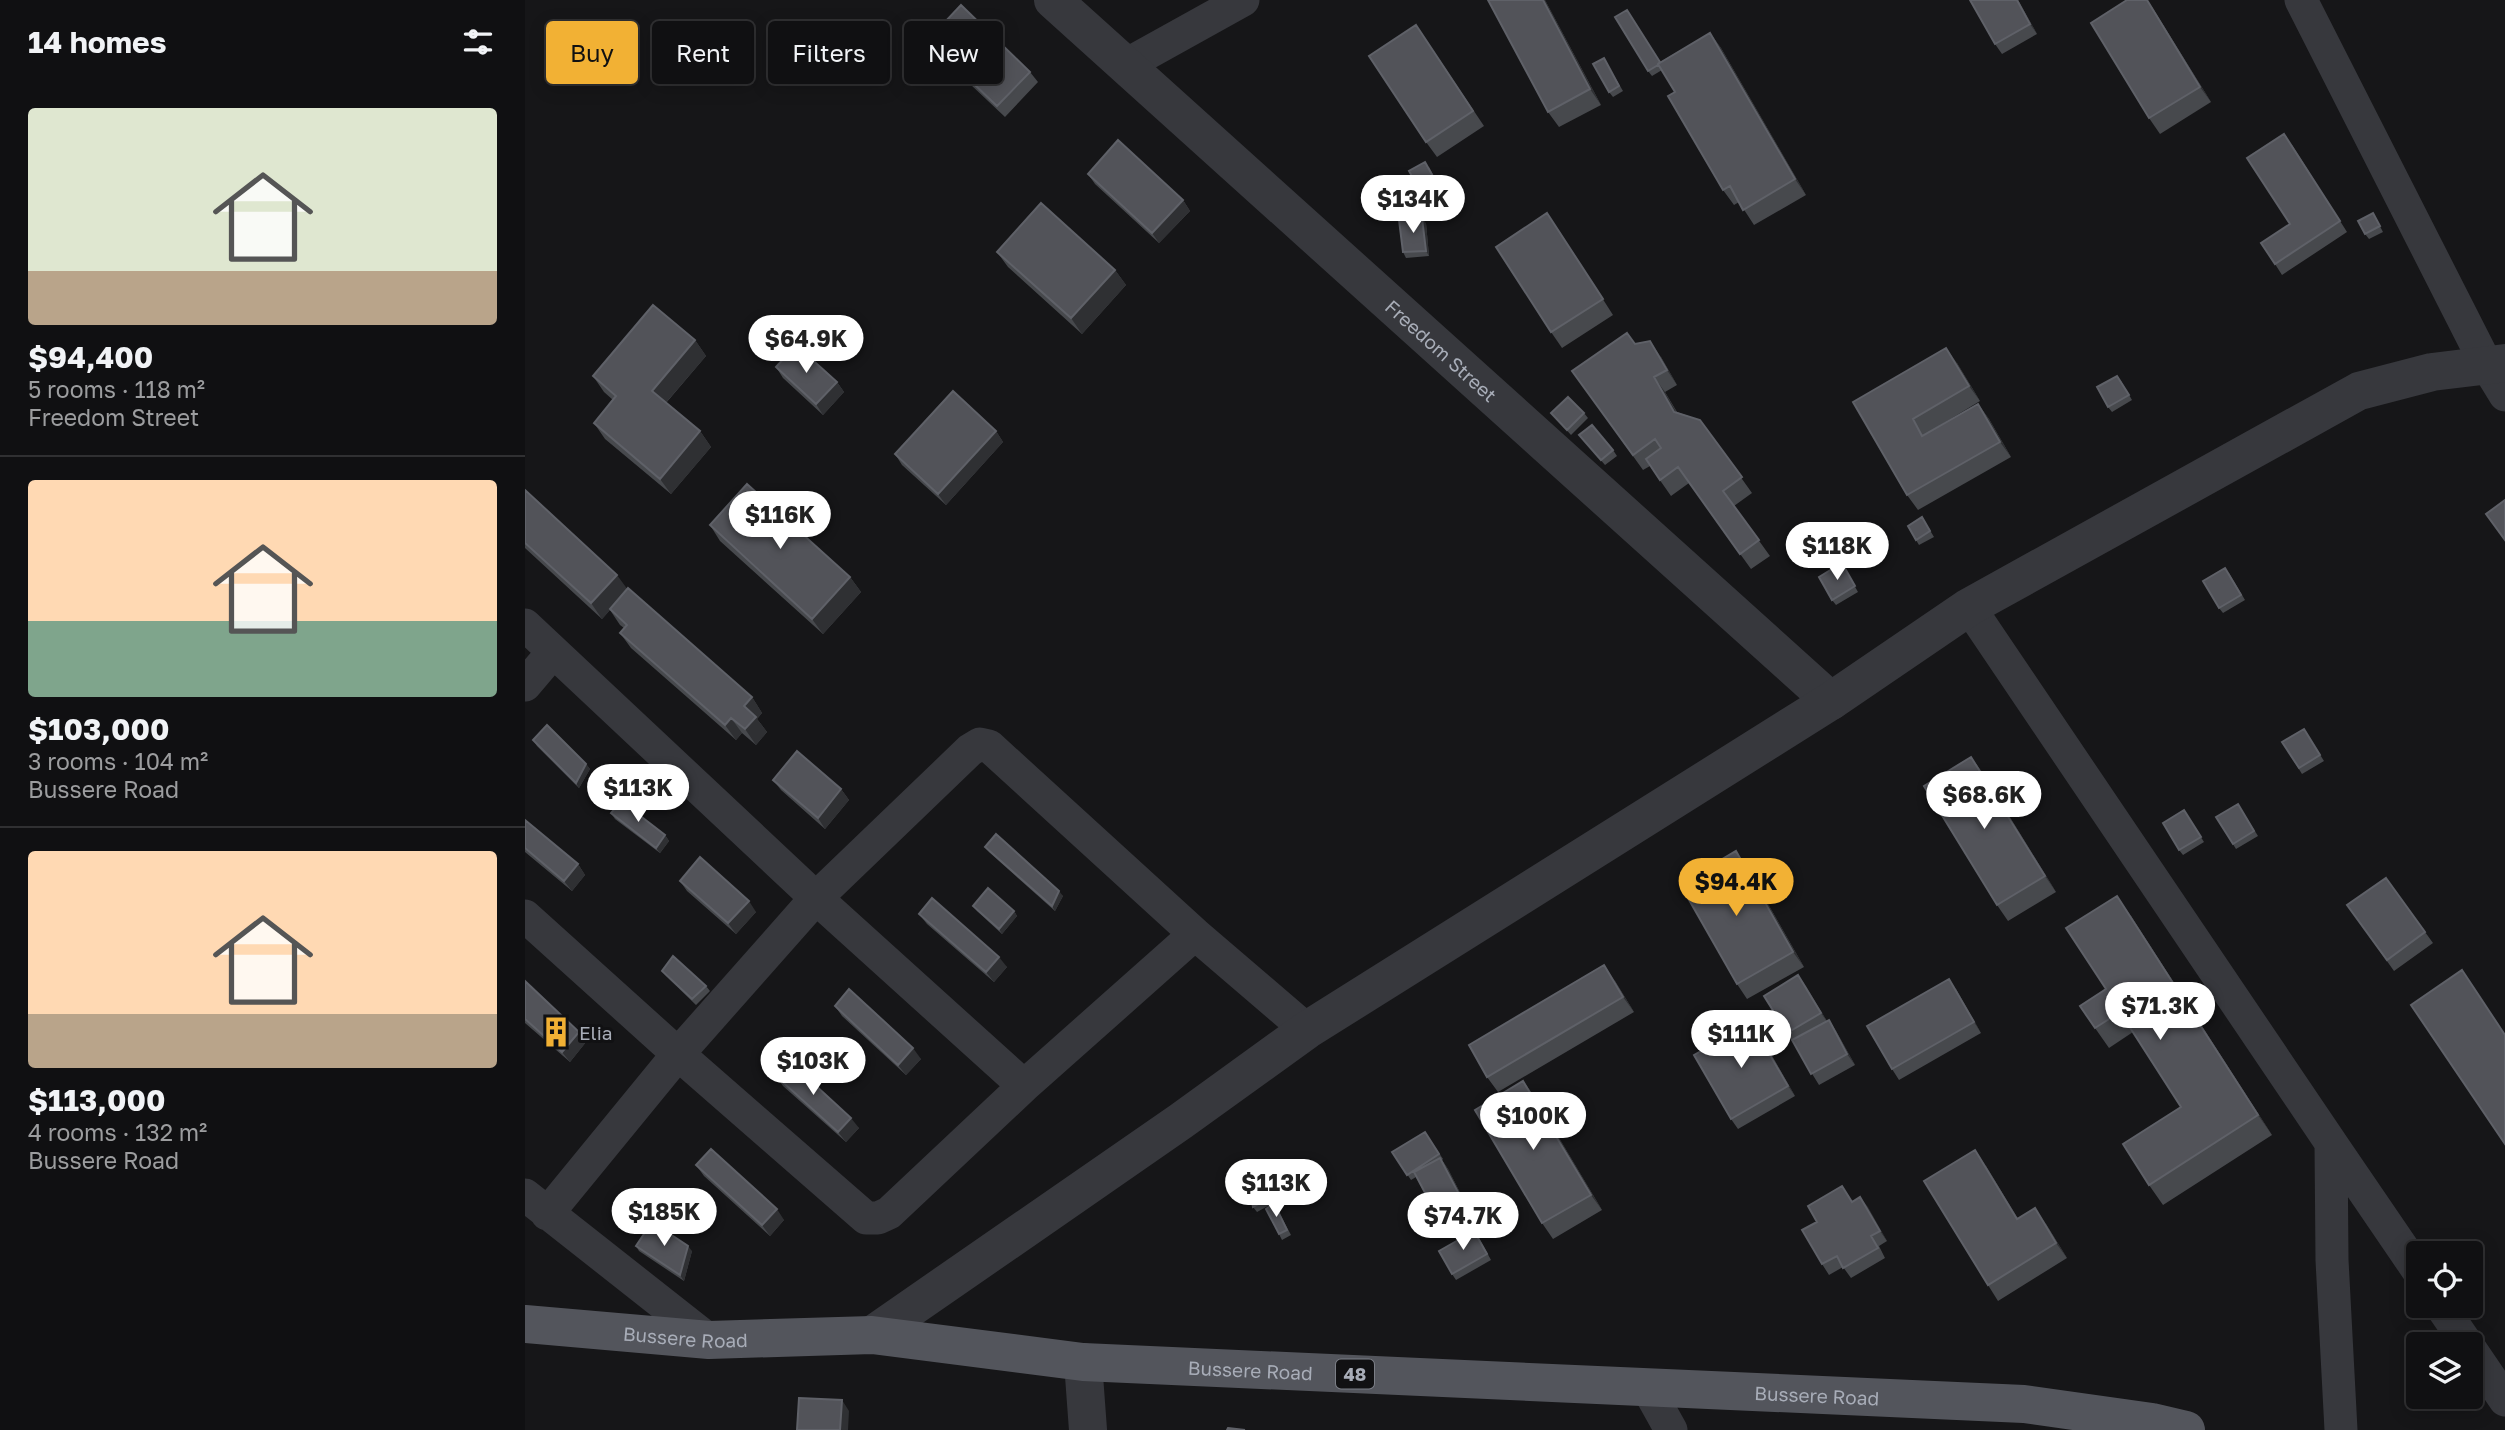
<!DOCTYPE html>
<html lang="en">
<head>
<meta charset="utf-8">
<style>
	body { margin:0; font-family:"Golos Text",sans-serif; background:#19191b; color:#f1f3f6; height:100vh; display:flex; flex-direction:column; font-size:26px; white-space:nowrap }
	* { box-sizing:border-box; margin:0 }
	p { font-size:23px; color:#9c9d9f }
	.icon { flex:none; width:38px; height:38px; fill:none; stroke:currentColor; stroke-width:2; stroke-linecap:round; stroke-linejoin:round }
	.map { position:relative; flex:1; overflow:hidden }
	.panel { display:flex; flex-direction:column; background:#101012; width:525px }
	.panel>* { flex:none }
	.guide { position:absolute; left:21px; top:21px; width:665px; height:63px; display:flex; gap:14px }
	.controls { position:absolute; left:1881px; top:1241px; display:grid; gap:14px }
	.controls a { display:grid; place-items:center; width:77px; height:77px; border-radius:7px; background:#101012; box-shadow:0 4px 18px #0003,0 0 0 2px #303032; font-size:35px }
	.price { position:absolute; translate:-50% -60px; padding:0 16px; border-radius:24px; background:#fff; color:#222; font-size:23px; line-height:46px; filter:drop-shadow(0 2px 4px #0008) }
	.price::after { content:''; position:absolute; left:50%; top:42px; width:21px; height:16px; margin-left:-10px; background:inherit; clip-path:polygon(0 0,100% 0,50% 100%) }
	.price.selected { background:#f2b134; color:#111 }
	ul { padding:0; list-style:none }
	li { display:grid; align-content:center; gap:14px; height:371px; padding:0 28px }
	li+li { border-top:2px solid #303032 }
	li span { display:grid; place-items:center; height:217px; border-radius:7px; color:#555 }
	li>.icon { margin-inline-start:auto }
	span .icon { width:126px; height:126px; fill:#fffc; stroke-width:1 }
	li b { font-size:30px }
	h2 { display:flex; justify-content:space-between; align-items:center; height:84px; padding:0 28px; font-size:30px }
	.pill { padding:0 24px; border-radius:7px; background:#101012; box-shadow:0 4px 18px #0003,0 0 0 2px #303032; font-size:24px; line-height:63px }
	.pill.selected { background:#f2b134; color:#111 }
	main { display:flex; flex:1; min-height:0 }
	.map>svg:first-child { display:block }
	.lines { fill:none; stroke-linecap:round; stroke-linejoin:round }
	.minor { stroke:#37383d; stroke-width:33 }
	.tertiary { stroke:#37383d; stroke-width:38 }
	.primary { stroke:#53555c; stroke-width:38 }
	.wall { fill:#47494d }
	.shaded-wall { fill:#2f3033 }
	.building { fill:#525359; stroke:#5f6168; stroke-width:2 }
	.labels { text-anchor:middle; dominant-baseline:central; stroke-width:6; stroke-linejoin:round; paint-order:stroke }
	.shield { fill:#111113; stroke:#7b7e86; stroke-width:2 }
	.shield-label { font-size:18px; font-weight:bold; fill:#a8adb8 }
	.street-label { font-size:19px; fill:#a8adb8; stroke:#111113 }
	.poi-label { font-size:19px; fill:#a8adb8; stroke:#111113; text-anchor:start }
</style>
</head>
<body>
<main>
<section class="panel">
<h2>14 homes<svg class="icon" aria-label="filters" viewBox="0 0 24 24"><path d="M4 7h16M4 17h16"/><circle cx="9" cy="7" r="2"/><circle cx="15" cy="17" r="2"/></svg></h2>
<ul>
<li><span style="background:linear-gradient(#dfe7d0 75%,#b9a48a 0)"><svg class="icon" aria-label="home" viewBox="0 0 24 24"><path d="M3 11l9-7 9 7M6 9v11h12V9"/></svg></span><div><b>$94,400</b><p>5 rooms · 118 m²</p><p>Freedom Street</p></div></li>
<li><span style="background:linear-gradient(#ffd9b3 65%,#7fa58c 0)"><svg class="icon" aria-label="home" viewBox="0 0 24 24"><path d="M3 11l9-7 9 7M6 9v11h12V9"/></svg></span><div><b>$103,000</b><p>3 rooms · 104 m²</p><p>Bussere Road</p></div></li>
<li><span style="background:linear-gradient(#ffd9b3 75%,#b9a48a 0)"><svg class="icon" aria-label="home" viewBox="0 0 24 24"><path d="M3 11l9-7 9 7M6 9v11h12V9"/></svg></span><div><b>$113,000</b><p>4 rooms · 132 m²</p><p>Bussere Road</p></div></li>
</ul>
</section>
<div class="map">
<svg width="1980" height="1430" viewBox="0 0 1980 1430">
	<rect width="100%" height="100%" fill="#161618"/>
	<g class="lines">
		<path class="minor" d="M1776 0 1961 364 1980 395
			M601 65 718 0
			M1444 607 1806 1143 1807 1260 1816 1430
			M0 625 291 898 499 1086
			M0 685 28 652
			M0 916 153 1054 341 1218H353L364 1213 499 1086 670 934
			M1806 1143 1894 1272
			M0 1195 184 1340
			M22 1214 153 1054 291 898 445 750 455 744 464 746 670 934 782 1030
			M1916 1306 1942 1344
			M1946 1350 1980 1400
			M1122 1387 1146 1430"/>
		<g class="tertiary">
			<path id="s1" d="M528 0 1306 701"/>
			<path d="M347 1335 656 1121 782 1030 1306 701 1444 607 1834 391 1907 372 1980 363"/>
			<path d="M558 1362 563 1430"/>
		</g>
		<path class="primary" id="s2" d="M0 1324 184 1340 347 1335 558 1362 1499 1404 1627 1422 1661 1430"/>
	</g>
	<path class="wall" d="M1020 0 1076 105 1034 127 1023 112Z
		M1493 0 1512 34 1477 54 1470 44Z
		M1627 7 1686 102 1635 134 1624 118Z
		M1185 33 1196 48 1281 195 1229 225 1214 202 1209 205 1198 190 1150 92 1137 70 1127 76 1123 71 1135 62Z
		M403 40 505 72 513 82 480 117 410 51Z
		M902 41 959 126 912 157 901 142Z
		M1082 64 1098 91 1088 97 1084 92Z
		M1767 145 1822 232 1757 275 1750 264 1765 224Z
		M904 167 919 195 902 203 899 198Z
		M563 174 658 200 665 211 634 243 570 184Z
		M1848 213 1858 232 1844 239 1840 234Z
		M901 223 904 256 881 258 878 252Z
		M1033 229 1088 315 1037 348 1026 332Z
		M472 252 590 270 601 285 557 334 483 267Z
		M170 340 181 356 141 403 175 431 186 447 146 494 80 439 69 423 88 400 79 392 68 376Z
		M1110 344 1136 357 1152 385 1140 392 1152 412 1175 420 1227 493 1209 506 1245 556 1226 569 1164 483 1146 496 1125 466 1118 470 1047 371Z
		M1432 363 1455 401 1399 435 1453 404 1464 419 1486 457 1393 510 1382 495 1328 402Z
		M251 367 312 382 319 392 298 415 258 378Z
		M1596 381 1607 400 1587 412 1583 407Z
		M1026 413H1059L1063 418 1046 435Z
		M471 431 478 442 421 505 377 465 370 454Z
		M1054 435 1088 450 1092 456 1080 465Z
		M0 490 102 589 227 697 237 713 232 719 242 732 231 745 217 733 211 740 106 648 95 633 99 628 95 625 85 610 77 619 0 548Z
		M1397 517 1409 537 1394 545 1391 540Z
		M185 525 325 577 336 592 298 634 195 541Z
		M1320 569 1333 592 1311 605 1307 600Z
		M1704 573 1720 600 1698 613 1694 608Z
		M1779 729 1799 761 1777 774 1757 742Z
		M8 740 61 764 65 769 54 788 12 746Z
		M1446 757 1457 772 1531 892 1483 921 1472 905Z
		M248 780 316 789 324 800 300 829 256 790Z
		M1713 804 1733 836 1711 849 1691 817Z
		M1659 810 1679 842 1658 855 1654 850Z
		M86 813 140 835 144 841 135 853 90 819Z
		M0 820 53 864 60 875 47 891 0 852Z
		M460 847 538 896 530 911 464 852Z
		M1222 867 1279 967 1222 999 1212 984Z
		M1861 878 1908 943 1869 971 1822 905Z
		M155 881 231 912 211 934 162 891Z
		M448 906 489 911 492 916 477 934 452 911Z
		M394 914 482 967 469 982 402 924Z
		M1606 916 1747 1135 1638 1205 1624 1185 1656 1107 1608 1032 1584 1048 1570 1028 1581 989Z
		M137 971 181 986 185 991 171 1005 141 976Z
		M1273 975 1302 1021 1304 1020 1311 1031 1330 1065 1294 1085 1262 1033Z
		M0 981 54 1032 61 1042 45 1062 0 1023Z
		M1090 981 1109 1012 973 1092 962 1077Z
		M1431 989 1456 1033 1374 1080 1367 1069Z
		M310 1006 396 1059 381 1075 317 1016Z
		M1234 1033 1270 1096 1213 1129 1206 1119Z
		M251 1076 334 1128 321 1142 258 1086Z
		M998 1081 1009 1096 1077 1210 1028 1239 1017 1223Z
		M900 1132 918 1159 917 1160 923 1169 951 1224 925 1237 918 1227 891 1177 886 1180 867 1152Z
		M171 1165 259 1220 245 1236 179 1176Z
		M1461 1166 1493 1219 1521 1224 1542 1258 1473 1301 1463 1285Z
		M748 1196 752 1201 732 1212 728 1207Z
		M1335 1197 1362 1241 1354 1246 1360 1258 1326 1278 1318 1267 1304 1275 1297 1264 1328 1201Z
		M749 1203 766 1235 757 1240 754 1234Z
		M953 1236 966 1260 931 1280 927 1274Z
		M111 1246 167 1251 159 1281 114 1251Z"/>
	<path class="shaded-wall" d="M1018 0H1020L1076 105 1065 89Z
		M1492 0H1493L1512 34 1505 24Z
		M1622 0 1627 7 1686 102 1675 87Z
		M1185 33 1196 48 1281 195 1270 179Z
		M658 200 665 211 634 243 627 233Z
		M897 218 901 223 904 256 901 251Z
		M590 270 601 285 557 334 546 318Z
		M170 340 181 356 138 406 127 391Z
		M1125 341 1136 357 1152 385 1142 370Z
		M1421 348 1432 363 1455 401 1444 386Z
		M1129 377 1140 392 1160 427 1149 412Z
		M312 382 319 392 298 415 291 404Z
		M1453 404 1464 419 1486 457 1475 442Z
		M175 431 186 447 146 494 135 479Z
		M471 431 478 442 421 505 413 494Z
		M92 575 103 590 77 619 66 603Z
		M325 577 336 592 298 634 287 619Z
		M227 697 237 713 232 719 242 732 231 745 220 729 219 706Z
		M206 718 217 733 211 740 200 725Z
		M1446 757 1457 772 1531 892 1520 876Z
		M61 764 65 769 54 788 51 783Z
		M316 789 324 800 300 829 293 818Z
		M140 835 144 841 135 853 131 848Z
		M1211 851 1222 867 1279 967 1268 952Z
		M53 864 60 875 47 891 39 881Z
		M534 891 538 896 530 911 527 906Z
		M1592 896 1606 916 1747 1135 1733 1115Z
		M224 901 231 912 211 934 203 923Z
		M489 911 492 916 477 934 474 929Z
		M474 957 482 967 469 982 461 972Z
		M1079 965 1090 981 1109 1012 1098 997Z
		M1273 975 1281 986 1303 1023 1296 1013Z
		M1424 979 1431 989 1456 1033 1449 1022Z
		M1304 1020 1311 1031 1330 1065 1322 1054Z
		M1226 1022 1234 1033 1270 1096 1263 1086Z
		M54 1032 61 1042 45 1062 37 1052Z
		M388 1048 396 1059 381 1075 373 1065Z
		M998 1081 1009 1096 1077 1210 1066 1195Z
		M326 1118 334 1128 321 1142 313 1132Z
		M1450 1150 1461 1166 1503 1235 1492 1219Z
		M915 1158 923 1169 951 1224 944 1213Z
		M1335 1197 1343 1207 1362 1241 1355 1231Z
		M1510 1208 1521 1224 1542 1258 1531 1243Z
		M252 1209 259 1220 245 1236 237 1225Z
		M163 1246 167 1251 159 1281 155 1275Z
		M317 1400 324 1411 323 1430H315Z"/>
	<path class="building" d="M963 0H1018L1065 89 1023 112Z
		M1445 0H1492L1505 24 1470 44Z
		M1602 0H1622L1675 87 1624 118 1566 23Z
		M436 5 505 72 472 106 403 40Z
		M1102 10 1135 62 1133 64V65L1123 71 1090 17Z
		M891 25 948 111 901 142 844 56Z
		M1185 33 1270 179 1218 210 1205 186 1198 190 1143 96 1150 92 1133 64Z
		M1079 58 1094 86 1084 92 1068 64Z
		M1759 134 1815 221 1750 264 1736 243 1765 224 1722 158Z
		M593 140 658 200 627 233 563 174Z
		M900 162 915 189 899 198 884 171Z
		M516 203 590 270 546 318 472 252Z
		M1022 213 1078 299 1026 332 971 247Z
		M1848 213 1855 226 1840 234 1833 221Z
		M897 218 901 251 878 252 874 220Z
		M128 305 170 340 127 391 175 431 135 479 69 423 91 396 68 376Z
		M1102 333 1110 344 1125 341 1142 370 1129 377 1149 412 1175 420 1217 477 1198 491 1234 540 1215 554 1153 467 1135 480 1121 459 1136 448 1130 439 1108 455 1047 371Z
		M271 345 312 382 291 404 251 367Z
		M1421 348 1444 386 1388 419 1397 436 1453 404 1475 442 1382 495 1328 402Z
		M1592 376 1604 395 1583 407 1572 387Z
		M428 391 471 431 413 494 370 454Z
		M1043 397 1059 413 1042 430 1026 413Z
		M1067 425 1088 450 1076 460 1054 435Z
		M222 484 325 577 287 619 185 525Z
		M0 490 92 575 66 603 0 543Z
		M1980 500V540L1961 514Z
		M1397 517 1405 531 1391 540 1383 526Z
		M1317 563 1330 586 1307 600 1294 577Z
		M1700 568 1716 595 1694 608 1678 581Z
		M103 588 227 697 219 706 231 717 220 729 206 718 200 725 95 633 102 625 85 609Z
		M22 725 61 764 51 783 8 740Z
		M1779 729 1795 755 1774 768 1757 742Z
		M272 751 316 789 293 818 248 780Z
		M1446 757 1520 876 1472 905 1399 786Z
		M96 801 140 835 131 848 86 813Z
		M1713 804 1729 831 1708 844 1691 817Z
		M1659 810 1676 837 1654 850 1638 823Z
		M0 820 53 864 39 881 0 848Z
		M471 834 534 891 527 906 460 847Z
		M1211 851 1268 952 1212 984 1155 884Z
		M175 857 224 901 203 923 155 881Z
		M1861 878 1900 932 1862 960 1822 905Z
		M463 888 489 911 474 929 448 906Z
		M1592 896 1733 1115 1624 1185 1598 1144 1656 1107 1595 1012 1570 1028 1555 1006 1581 989 1541 928Z
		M407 898 474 957 461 972 394 914Z
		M148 956 181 986 167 999 137 971Z
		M1079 965 1098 997 962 1077 944 1045Z
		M1937 970 1980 1035V1144L1886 1005Z
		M1273 975 1296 1013 1262 1033 1239 996Z
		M1424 979 1449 1022 1367 1069 1342 1026Z
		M0 981 54 1032 37 1052 0 1019Z
		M324 989 388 1048 373 1065 310 1006Z
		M1304 1020 1322 1054 1286 1074 1267 1040Z
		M1226 1022 1263 1086 1206 1119 1169 1055Z
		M264 1061 326 1118 313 1132 251 1076Z
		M998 1081 1066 1195 1017 1223 950 1110Z
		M900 1132 914 1154 882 1175 867 1152Z
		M186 1149 252 1209 237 1225 171 1165Z
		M1450 1150 1492 1219 1510 1208 1531 1243 1463 1285 1399 1181Z
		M915 1158 944 1213 918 1227 889 1172Z
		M1317 1186 1327 1202 1335 1197 1355 1231 1346 1236 1353 1248 1318 1268 1312 1256 1297 1264 1277 1230 1292 1222 1283 1206Z
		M741 1188 748 1196 728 1207 726 1197Z
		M749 1203 762 1230 754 1234 741 1209Z
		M127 1222 163 1246 155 1275 111 1246Z
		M949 1231 962 1254 927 1274 914 1251Z
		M274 1398 317 1400 315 1430H272Z
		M703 1428 720 1430H702Z"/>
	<defs>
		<g id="building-bare" transform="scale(2.415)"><path d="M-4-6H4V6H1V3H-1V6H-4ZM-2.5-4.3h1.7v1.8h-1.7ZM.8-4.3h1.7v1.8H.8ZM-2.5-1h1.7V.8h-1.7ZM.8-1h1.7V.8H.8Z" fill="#f2b134" stroke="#111113" stroke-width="2.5" paint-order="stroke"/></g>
	</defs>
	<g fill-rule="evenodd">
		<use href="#building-bare" x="31" y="1032"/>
	</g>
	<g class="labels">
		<rect class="shield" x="811" y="1359.5" width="38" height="29" rx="5"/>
		<g class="shield-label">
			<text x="830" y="1374">48</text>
		</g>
		<g class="street-label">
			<text stroke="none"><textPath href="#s1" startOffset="523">Freedom Street</textPath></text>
			<text stroke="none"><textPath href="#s2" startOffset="161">Bussere Road</textPath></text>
			<text stroke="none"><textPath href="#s2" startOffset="728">Bussere Road</textPath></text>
			<text stroke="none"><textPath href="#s2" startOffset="1295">Bussere Road</textPath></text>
		</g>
		<g class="poi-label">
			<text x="54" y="1032">Elia</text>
		</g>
	</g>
</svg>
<div class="controls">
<a><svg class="icon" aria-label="locate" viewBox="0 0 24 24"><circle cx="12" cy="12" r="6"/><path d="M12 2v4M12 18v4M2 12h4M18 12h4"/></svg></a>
<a><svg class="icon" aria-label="layers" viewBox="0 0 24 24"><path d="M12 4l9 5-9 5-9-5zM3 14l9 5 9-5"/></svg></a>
</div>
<b class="price" style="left:888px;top:235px">$134K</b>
<b class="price" style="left:281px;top:375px">$64.9K</b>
<b class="price" style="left:255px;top:551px">$116K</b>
<b class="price" style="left:1312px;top:582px">$118K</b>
<b class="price" style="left:113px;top:824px">$113K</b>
<b class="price" style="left:1459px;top:831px">$68.6K</b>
<b class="price selected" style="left:1211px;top:918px">$94.4K</b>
<b class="price" style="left:1635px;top:1042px">$71.3K</b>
<b class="price" style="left:1216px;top:1070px">$111K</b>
<b class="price" style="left:288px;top:1097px">$103K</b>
<b class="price" style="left:1008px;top:1152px">$100K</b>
<b class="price" style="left:751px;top:1219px">$113K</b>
<b class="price" style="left:139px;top:1248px">$185K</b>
<b class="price" style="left:938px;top:1252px">$74.7K</b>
<div class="guide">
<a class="pill selected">Buy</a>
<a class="pill">Rent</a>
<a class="pill">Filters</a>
<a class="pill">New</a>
</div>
</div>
</main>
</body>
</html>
